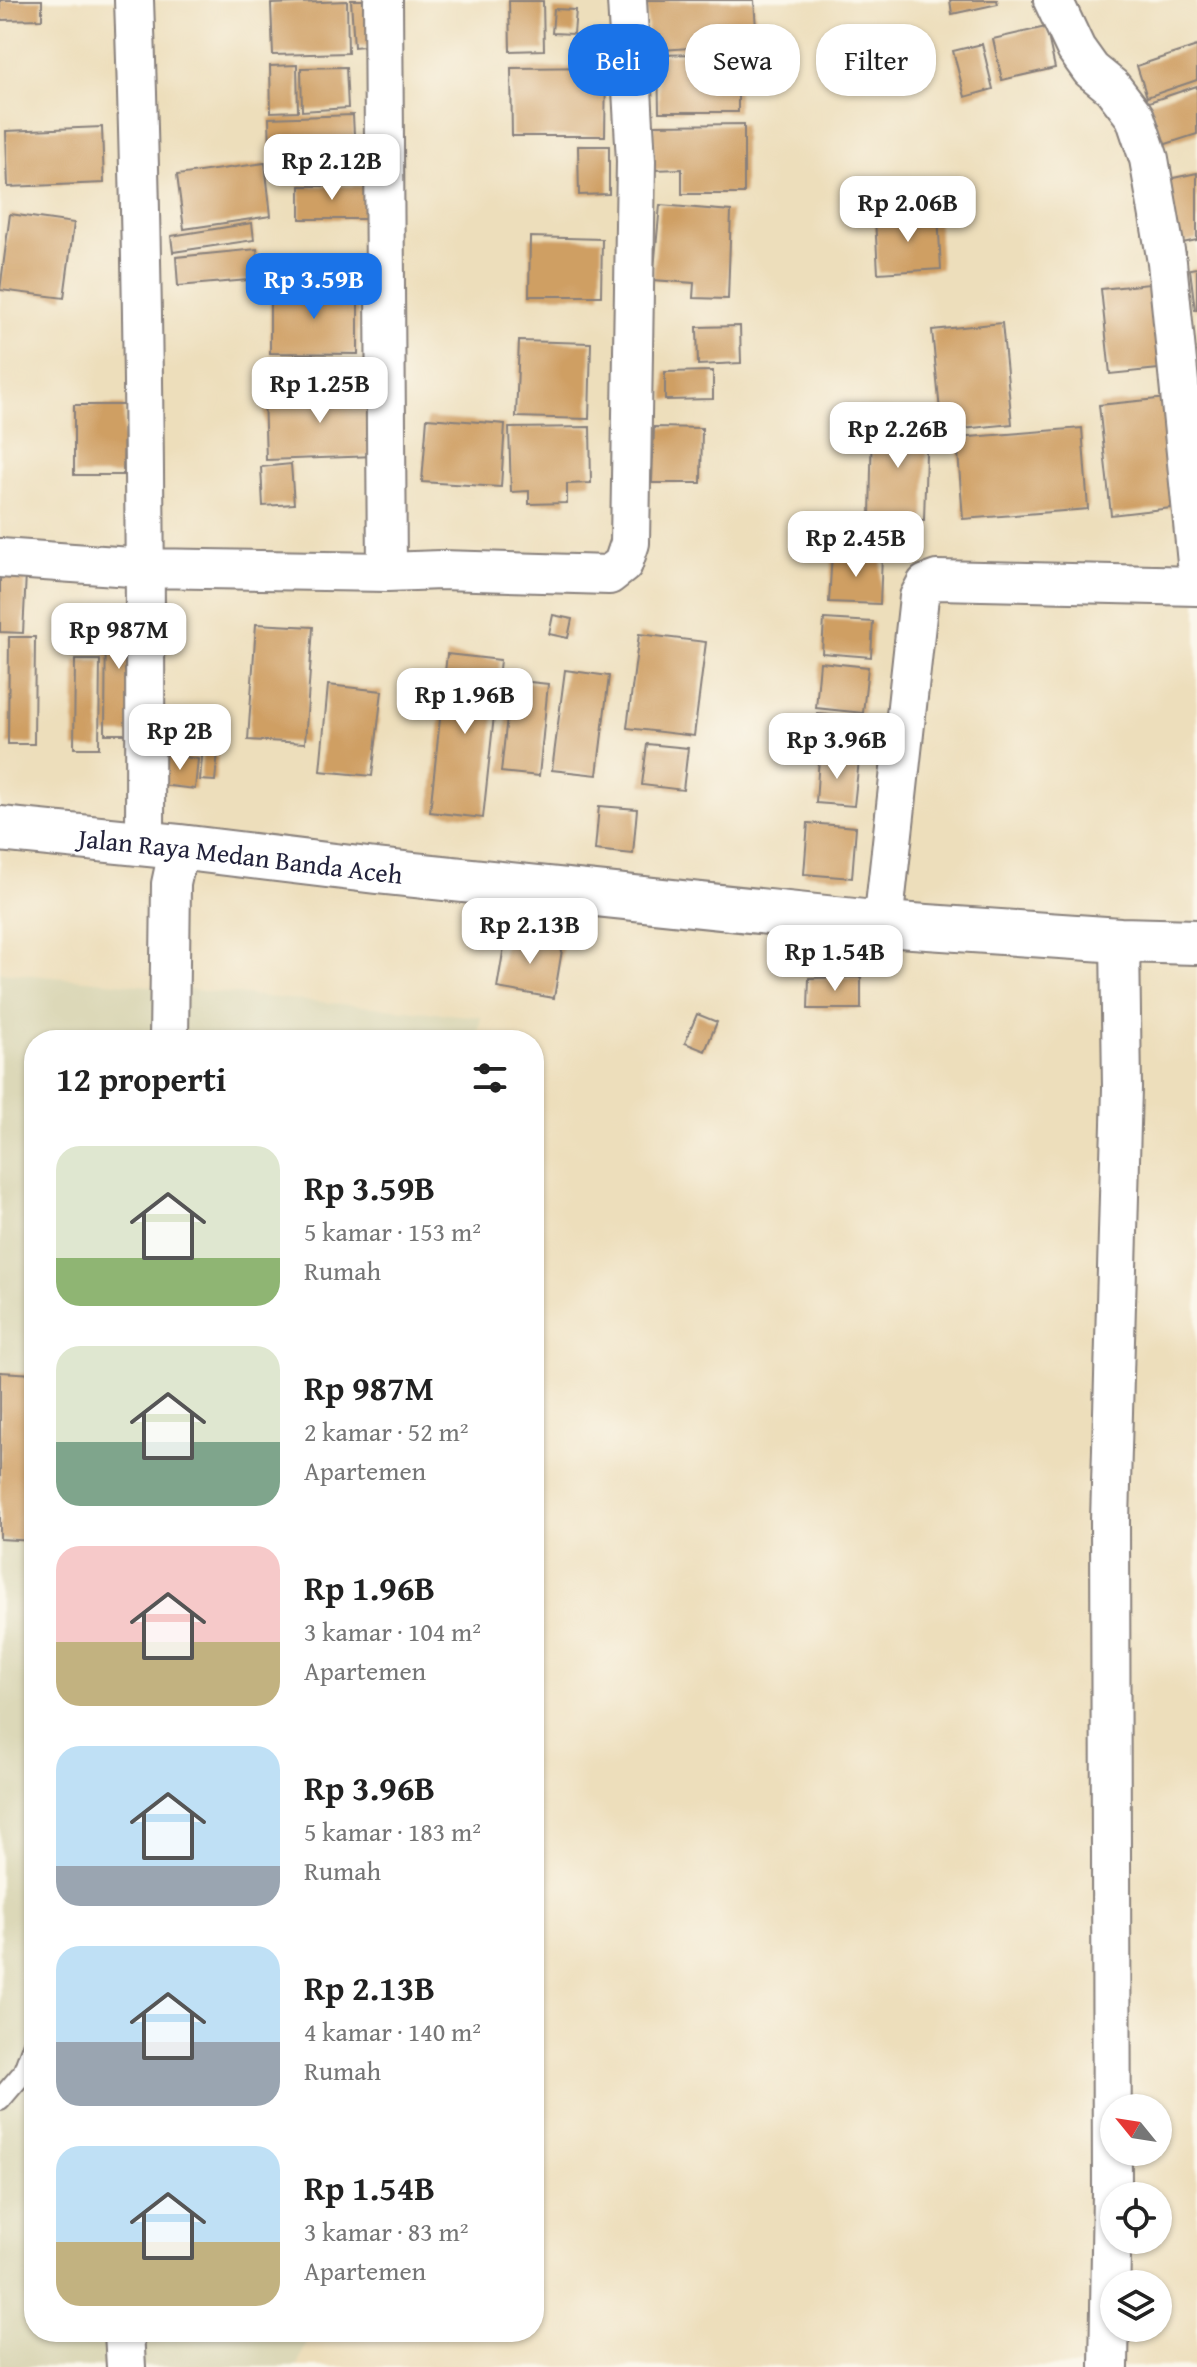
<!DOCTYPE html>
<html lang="id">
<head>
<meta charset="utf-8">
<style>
	body { margin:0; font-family:"Gentium Book Plus",serif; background:#f2f2f2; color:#222; height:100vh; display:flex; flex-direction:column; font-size:30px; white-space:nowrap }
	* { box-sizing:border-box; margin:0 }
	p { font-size:26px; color:#767676 }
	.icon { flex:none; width:44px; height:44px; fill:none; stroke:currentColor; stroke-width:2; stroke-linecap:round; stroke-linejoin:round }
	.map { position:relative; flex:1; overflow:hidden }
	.details { position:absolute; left:24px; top:1030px; width:520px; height:1312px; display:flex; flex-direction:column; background:#fff; border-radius:32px; box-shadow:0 2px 6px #0004 }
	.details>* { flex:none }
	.hud { position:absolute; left:568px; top:24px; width:508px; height:72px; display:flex; gap:16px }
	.needle { width:52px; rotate:300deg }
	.fabs { position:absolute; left:1100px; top:2094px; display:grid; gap:16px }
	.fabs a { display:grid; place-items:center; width:72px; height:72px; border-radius:50%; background:#fff; box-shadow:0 2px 6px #0004; font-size:40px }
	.price { position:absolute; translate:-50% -68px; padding:0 18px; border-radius:16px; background:#fff; color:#222; font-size:26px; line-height:52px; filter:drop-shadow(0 2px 4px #0008) }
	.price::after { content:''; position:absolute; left:50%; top:48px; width:24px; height:18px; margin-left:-12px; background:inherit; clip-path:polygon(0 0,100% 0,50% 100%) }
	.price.on { background:#1a73e8; color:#fff }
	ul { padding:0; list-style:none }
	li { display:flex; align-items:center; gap:24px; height:200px; padding:0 32px }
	li span { display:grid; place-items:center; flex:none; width:224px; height:160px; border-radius:24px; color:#555 }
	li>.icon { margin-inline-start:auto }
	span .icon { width:96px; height:96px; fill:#fffc; stroke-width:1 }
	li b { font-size:34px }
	h2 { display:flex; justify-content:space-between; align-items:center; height:96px; padding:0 32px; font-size:34px }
	.chip { padding:0 28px; border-radius:32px; background:#fff; box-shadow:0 2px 6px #0004; font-size:28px; line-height:72px }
	.chip.on { background:#1a73e8; color:#fff }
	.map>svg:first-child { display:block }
	.built { fill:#dcd8b8 }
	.building { fill:#cf9f64 }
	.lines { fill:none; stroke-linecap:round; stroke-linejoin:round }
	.lane-casing { stroke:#88807b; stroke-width:24 }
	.street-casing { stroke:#88807b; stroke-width:42 }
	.highway-casing { stroke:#88807b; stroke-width:48 }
	.lane { stroke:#fff; stroke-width:20 }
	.street { stroke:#fff; stroke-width:38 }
	.highway { stroke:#fff; stroke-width:44 }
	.labels { text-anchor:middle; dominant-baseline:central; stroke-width:6; stroke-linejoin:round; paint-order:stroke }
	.street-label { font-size:26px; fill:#22223b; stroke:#fbf7ec }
</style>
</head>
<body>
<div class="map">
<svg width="1197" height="2367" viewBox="0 0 1197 2367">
	<rect width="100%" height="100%" fill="#fbf7ec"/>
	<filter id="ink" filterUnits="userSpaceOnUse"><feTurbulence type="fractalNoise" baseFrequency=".0125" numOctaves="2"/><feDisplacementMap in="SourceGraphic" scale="16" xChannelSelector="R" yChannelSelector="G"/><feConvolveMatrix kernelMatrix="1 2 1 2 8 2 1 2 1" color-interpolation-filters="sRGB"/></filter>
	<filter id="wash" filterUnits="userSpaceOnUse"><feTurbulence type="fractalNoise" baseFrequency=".006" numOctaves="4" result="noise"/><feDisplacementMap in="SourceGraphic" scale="32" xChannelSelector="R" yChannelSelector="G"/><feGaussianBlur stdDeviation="1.8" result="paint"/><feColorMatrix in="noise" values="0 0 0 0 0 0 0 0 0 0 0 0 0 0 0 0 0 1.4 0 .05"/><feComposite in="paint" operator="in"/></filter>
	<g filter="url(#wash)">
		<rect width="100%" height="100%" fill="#eddebb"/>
		<path class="built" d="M0 972 481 1017 477 1040H34V2332H311L297 2367H0Z"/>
		<g id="blocks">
			<path class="building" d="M0 0H42V19L0 20Z
				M351 0H370L374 45 354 47Z
				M646 0H754L757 43 649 51Z
				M950 0H997L998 4 952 14Z
				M347 1 348 53 273 55 271 4Z
				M509 1H543L544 50 510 51Z
				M554 9 576 10 574 34 552 33Z
				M1046 27 1055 68 1002 80 993 39Z
				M982 44 993 89 965 97 953 51Z
				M1197 46V80L1147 97 1137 66Z
				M738 53V112H659L658 55Z
				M297 65 298 111 271 112 270 66Z
				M346 67 348 108 302 111 301 68Z
				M606 67 605 136H512L511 68Z
				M1197 86V134L1163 145 1149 102Z
				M353 115 356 175 271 179 269 118Z
				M744 124V194H682V169L653 170 654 125Z
				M102 127 104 183 8 187 6 131Z
				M578 146H609V194L579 195Z
				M265 163 271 216 184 229 177 175Z
				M1197 173V240L1173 245 1159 181Z
				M300 186H365V219H300Z
				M660 205 731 211 728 299 693 298 694 283 653 280Z
				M10 214 74 223 64 298 0 290Z
				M938 214 941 269 878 273 875 218Z
				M252 223 254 240 173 252 171 236Z
				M530 237 602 239 601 296H529Z
				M257 249 260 279 178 286 176 257Z
				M1197 268V310H1195L1190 269Z
				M1159 283 1168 368 1110 374 1101 289Z
				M270 289H358V354L270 353Z
				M1002 323 1012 424 942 431 932 330Z
				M740 326 741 363 698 365 697 327Z
				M519 341 591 343 589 419 516 417Z
				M713 371V399L665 400V372Z
				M373 389 375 456 266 460 264 394Z
				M1177 397 1188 506 1111 515 1099 405Z
				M74 405H124L123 475H74Z
				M427 418 505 424 501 487 422 482Z
				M872 420 927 421 924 520 870 519Z
				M590 427 591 483 567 484V503L529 504V491L511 492 509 428Z
				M654 427 702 428 701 483H652Z
				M1082 428 1088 509 963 519 957 438Z
				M291 464 294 504 263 506 261 467Z
				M832 553 882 556 880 604 829 602Z
				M0 573 26 574 23 633 0 632Z
				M106 608H133L132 734H105Z
				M553 615 572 619 568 638 549 634Z
				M824 619 873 622 871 657 822 653Z
				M256 624 313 627 305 743 248 740Z
				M639 634 706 642 694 736 627 728Z
				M9 637H35L34 744H8Z
				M447 654 500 660 483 818 430 812Z
				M75 660H100L99 748H74Z
				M820 662 868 667 863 713 816 708Z
				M565 670 609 676 597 775 552 770Z
				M511 680 548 684 539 776 501 772Z
				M328 685 382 691 372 776 320 771Z
				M206 712 222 714 215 781 200 780Z
				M818 714 865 718 862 756 814 752Z
				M647 744 688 748 683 790 642 785Z
				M165 754 198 759 195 789 161 785Z
				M819 757 859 760 854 806 816 803Z
				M599 806 637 809 633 854 595 850Z
				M808 823 856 827 852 878 804 874Z
				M506 935 563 944 554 998 497 988Z
				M861 977V1009H808L809 978Z
				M697 1014 717 1022 705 1051 685 1043Z
				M0 1372 34 1374V1541L0 1539Z"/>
		</g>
	</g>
	<g filter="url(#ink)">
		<use href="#blocks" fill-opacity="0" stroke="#88807b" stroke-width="2"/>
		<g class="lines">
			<g class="lane-casing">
				<path id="lane" d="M0 2100 23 2073 34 2043"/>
			</g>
			<g class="street-casing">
				<path id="street" d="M134 0C144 281 146 562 145 843
					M383 0 387 572
					M1053 0 1076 49 1091 70 1112 87 1135 117 1149 159 1167 262 1197 563
					M0 558 146 568 387 572 441 570 609 575 623 564 630 543 636 161 627 0
					M883 924 919 597 926 584 937 580 1197 586
					M169 1040 171 884 179 847
					M124 2332 126 2367
					M1109 2367 1112 2192 1110 1521 1122 1088 1120 940"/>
			</g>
			<g class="highway-casing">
				<g id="highway">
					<path id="s1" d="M0 829 179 847 376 871 883 924 1120 940 1197 942"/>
				</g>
			</g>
			<use href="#lane" class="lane"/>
			<use href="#street" class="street"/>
			<use href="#highway" class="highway"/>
		</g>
	</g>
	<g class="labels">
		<g class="street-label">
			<text stroke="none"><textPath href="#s1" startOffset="242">Jalan Raya Medan Banda Aceh</textPath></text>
		</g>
	</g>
</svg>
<div class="fabs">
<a><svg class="needle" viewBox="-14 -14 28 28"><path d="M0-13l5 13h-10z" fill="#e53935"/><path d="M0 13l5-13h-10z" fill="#767676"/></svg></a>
<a><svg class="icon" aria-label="locate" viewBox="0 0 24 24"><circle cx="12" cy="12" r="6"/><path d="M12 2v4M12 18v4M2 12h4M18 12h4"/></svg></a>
<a><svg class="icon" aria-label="layers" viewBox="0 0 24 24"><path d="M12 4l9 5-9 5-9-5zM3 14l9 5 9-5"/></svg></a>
</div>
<b class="price" style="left:332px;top:202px">Rp 2.12B</b>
<b class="price" style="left:908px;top:244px">Rp 2.06B</b>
<b class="price on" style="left:314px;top:321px">Rp 3.59B</b>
<b class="price" style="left:320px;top:425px">Rp 1.25B</b>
<b class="price" style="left:898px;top:470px">Rp 2.26B</b>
<b class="price" style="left:856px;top:579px">Rp 2.45B</b>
<b class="price" style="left:119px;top:671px">Rp 987M</b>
<b class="price" style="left:465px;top:736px">Rp 1.96B</b>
<b class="price" style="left:180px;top:772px">Rp 2B</b>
<b class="price" style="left:837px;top:781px">Rp 3.96B</b>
<b class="price" style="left:530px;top:966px">Rp 2.13B</b>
<b class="price" style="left:835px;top:993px">Rp 1.54B</b>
<div class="hud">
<a class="chip on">Beli</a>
<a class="chip">Sewa</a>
<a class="chip">Filter</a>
</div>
<section class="details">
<h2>12 properti<svg class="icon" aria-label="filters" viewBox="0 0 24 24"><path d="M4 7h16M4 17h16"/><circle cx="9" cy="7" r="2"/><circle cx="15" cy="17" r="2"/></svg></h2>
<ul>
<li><span style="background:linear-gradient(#dfe7d0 70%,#8fb573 0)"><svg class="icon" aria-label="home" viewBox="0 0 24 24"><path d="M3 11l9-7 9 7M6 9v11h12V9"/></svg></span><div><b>Rp 3.59B</b><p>5 kamar · 153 m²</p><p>Rumah</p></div></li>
<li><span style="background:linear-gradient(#dfe7d0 60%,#7fa58c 0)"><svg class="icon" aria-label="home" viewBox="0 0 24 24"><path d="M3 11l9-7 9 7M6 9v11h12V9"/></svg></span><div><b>Rp 987M</b><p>2 kamar · 52 m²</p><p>Apartemen</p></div></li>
<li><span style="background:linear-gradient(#f6c9c9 60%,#c2b280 0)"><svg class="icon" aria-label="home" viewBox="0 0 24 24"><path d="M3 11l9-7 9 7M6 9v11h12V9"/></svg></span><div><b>Rp 1.96B</b><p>3 kamar · 104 m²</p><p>Apartemen</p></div></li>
<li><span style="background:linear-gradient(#bfe0f5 75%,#9aa5b1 0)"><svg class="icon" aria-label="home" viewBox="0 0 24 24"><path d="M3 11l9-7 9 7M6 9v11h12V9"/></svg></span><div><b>Rp 3.96B</b><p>5 kamar · 183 m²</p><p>Rumah</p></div></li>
<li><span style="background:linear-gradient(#bfe0f5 60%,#9aa5b1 0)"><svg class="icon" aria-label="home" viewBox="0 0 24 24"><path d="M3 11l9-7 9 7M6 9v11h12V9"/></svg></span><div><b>Rp 2.13B</b><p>4 kamar · 140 m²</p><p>Rumah</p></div></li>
<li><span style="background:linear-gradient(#bfe0f5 60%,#c2b280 0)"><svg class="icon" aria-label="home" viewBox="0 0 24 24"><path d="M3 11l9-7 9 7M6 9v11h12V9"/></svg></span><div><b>Rp 1.54B</b><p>3 kamar · 83 m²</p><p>Apartemen</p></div></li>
</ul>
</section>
</div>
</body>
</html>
